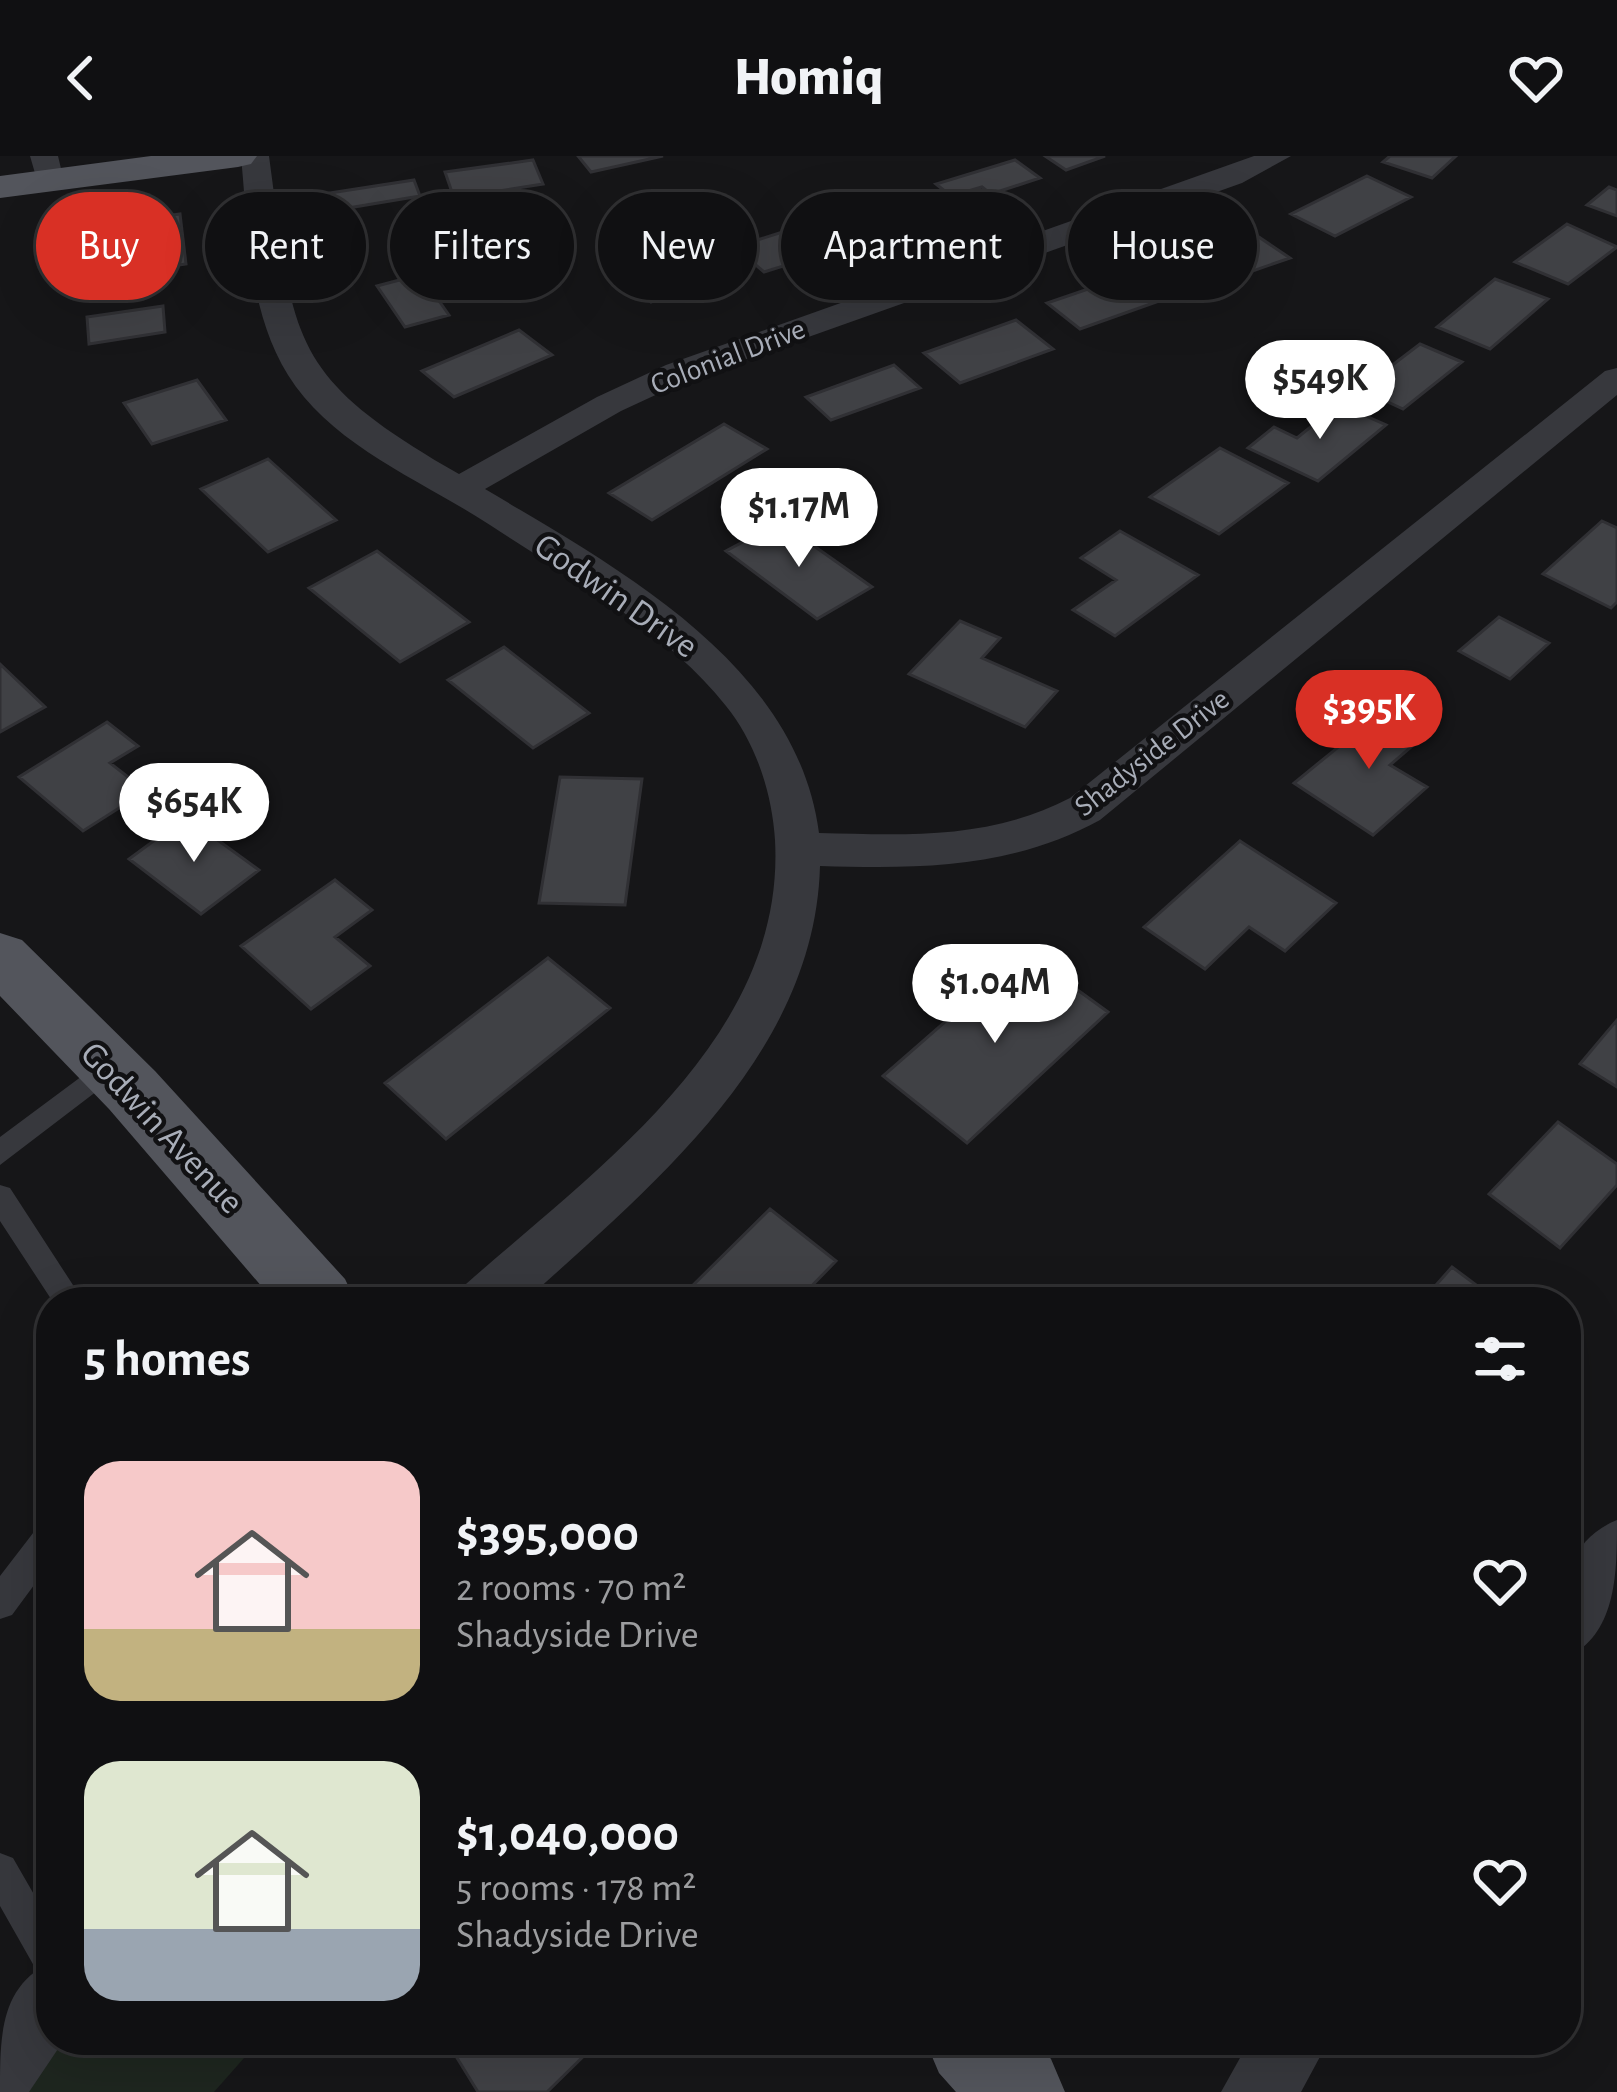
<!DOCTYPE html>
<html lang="en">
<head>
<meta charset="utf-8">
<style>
	body { margin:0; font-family:"Alegreya Sans",sans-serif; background:#1e1e20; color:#f1f3f6; height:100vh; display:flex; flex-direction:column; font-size:45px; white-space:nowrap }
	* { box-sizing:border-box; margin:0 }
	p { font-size:39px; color:#9c9d9f }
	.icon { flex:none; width:66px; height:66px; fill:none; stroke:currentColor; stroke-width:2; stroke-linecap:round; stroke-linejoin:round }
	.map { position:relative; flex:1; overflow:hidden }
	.side { position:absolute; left:36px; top:1131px; width:1545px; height:768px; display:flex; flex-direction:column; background:#101012; border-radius:48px; box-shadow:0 12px 48px #0002,0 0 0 3px #303032 }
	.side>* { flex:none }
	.guide { position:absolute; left:36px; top:36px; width:1545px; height:108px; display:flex; gap:24px }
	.price { position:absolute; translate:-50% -102px; padding:0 27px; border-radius:42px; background:#fff; color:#222; font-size:39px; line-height:78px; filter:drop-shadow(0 3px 6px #0008) }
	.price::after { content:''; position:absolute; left:50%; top:72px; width:36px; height:27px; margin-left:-18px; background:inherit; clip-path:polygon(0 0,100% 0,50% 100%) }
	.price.selected { background:#d93025; color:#fff }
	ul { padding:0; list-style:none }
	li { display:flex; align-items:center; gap:36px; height:300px; padding:0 48px }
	li span { display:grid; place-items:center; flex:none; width:336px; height:240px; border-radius:36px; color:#555 }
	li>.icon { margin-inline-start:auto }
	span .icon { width:144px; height:144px; fill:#fffc; stroke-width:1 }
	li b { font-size:51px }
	h2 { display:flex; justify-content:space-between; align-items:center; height:144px; padding:0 48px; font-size:51px }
	.pill { padding:0 42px; border-radius:54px; background:#101012; box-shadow:0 12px 48px #0002,0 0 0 3px #303032; font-size:42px; line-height:108px }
	.pill.selected { background:#d93025; color:#fff }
	header { display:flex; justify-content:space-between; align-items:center; height:156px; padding:0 48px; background:#101012; font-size:54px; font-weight:800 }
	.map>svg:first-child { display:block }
	.green { fill:#1e261f }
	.building { fill:#404145; stroke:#303034; stroke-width:3 }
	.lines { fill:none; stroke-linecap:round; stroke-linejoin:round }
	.service { fill:#37383d; fill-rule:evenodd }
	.minor { fill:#37383d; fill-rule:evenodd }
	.primary { fill:#53555c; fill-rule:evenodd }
	.labels { text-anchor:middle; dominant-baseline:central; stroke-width:9; stroke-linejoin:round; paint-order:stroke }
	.far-street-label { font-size:30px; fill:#a8adb8; stroke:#111113 }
	.street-label { font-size:36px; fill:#a8adb8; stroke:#111113 }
</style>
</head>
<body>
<header><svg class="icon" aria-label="back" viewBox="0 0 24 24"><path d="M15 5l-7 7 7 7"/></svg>Homiq<svg class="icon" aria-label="heart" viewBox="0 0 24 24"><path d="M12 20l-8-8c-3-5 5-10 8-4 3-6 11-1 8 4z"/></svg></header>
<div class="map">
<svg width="1617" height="1936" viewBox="0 0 1617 1936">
	<rect width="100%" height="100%" fill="#161618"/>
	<path class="green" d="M51 1884H260L214 1936H11Z"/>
	<path class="building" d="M578 0H663L591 16Z
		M1045 0H1105L1066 14Z
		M1390 0H1456L1432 22 1383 6Z
		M533 4 543 28 454 42 445 16Z
		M1015 4 1040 22 991 38 982 31 951 40 936 28Z
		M1367 20 1411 41 1335 80 1291 58Z
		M414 24 420 40 336 54 330 37Z
		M1609 31 1617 34V60L1587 49Z
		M917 38 937 55 856 80 824 54 849 46 861 56Z
		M180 58 186 108 130 116 129 104 110 107V91L137 87 135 64Z
		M1567 68 1617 91 1568 128 1515 106Z
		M792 73 822 98 764 116 735 91Z
		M1250 75 1290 102 1221 126 1182 98Z
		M686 103 712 123 651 146 626 126Z
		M437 114 447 128 430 132 449 159 405 171 377 130Z
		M1129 119 1162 144 1080 173 1047 147Z
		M1495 123 1548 143 1490 193 1437 171Z
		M163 150 165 176 89 188 87 161Z
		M1016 164 1053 193 960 227 924 197Z
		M519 174 552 199 454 241 422 215Z
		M1420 188 1462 206 1403 253 1332 220 1353 204 1382 217Z
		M894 209 920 232 831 264 806 241Z
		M197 224 226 264 152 288 124 247Z
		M1339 248 1386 269 1318 325 1248 292 1274 271 1297 282Z
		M724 268 767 293 652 364 609 337Z
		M1220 292 1288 327 1219 378 1150 341Z
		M268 303 336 364 268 396 201 333Z
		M1602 365 1617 372V446L1611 452 1543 418Z
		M780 366 872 431 817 463 726 395Z
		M1120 375 1198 419 1115 480 1073 454 1116 424 1081 402Z
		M377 395 469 466 400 506 309 432Z
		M1499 461 1549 487 1510 523 1459 495Z
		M960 465 1000 482 982 502 1057 535 1025 571 909 518Z
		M504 491 589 557 533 592 448 524Z
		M0 508 45 551 0 576Z
		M1390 549 1431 574 1390 609 1427 631 1373 679 1294 627Z
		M107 566 138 590 110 607 146 635 83 675 19 621Z
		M560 621 642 623 625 749 539 747Z
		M186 661 259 714 201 758 129 703Z
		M1240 685 1336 747 1285 795 1249 771 1205 813 1144 771Z
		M335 724 372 754 335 781 370 810 311 853 241 790Z
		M1025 796 1108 856 967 987 883 920Z
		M548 802 610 852 446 983 385 927Z
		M1617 864V931L1580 908Z
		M1558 966 1617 1008V1029L1560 1092 1489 1038Z
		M770 1053 836 1105 796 1146H676Z
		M1452 1111 1499 1146H1421Z
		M446 1884H600L547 1936H478Z"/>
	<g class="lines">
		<path class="service" d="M109 900 118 903 122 911 118 919 0 1009V981Z
			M0 1029 10 1032 84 1146H53L0 1065Z
			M51 1363V1406L12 1459 0 1463V1420L40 1368Z
			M0 1697 13 1702 51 1768V1823L38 1817 0 1750Z"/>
		<path class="minor" d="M30 0H58L64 25 59 31H39Z
			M241 0H269C294 186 288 220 459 318L597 241 666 209 1254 0H1291L1242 27 690 223 621 255 485 333C619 413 797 508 819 677 907 679 989 684 1070 642L1605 215 1617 212V239L1100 664C1010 713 920 713 820 710 815 899 651 1030 524 1146H457L466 1128C596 1013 786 881 775 684 772 637 756 587 726 550 665 473 571 423 490 369 423 325 332 290 288 219 248 154 248 74 241 0Z
			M1617 1364C1617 1418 1617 1478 1566 1502 1566 1447 1556 1389 1617 1364Z
			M51 1806V1884H64L29 1936H0C0 1879 0 1831 51 1806Z
			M1250 1884H1329L1301 1936H1221Z"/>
		<path class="primary" d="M151 0H257L251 8 238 11 0 42V20Z
			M0 777 22 784 155 915 345 1123 356 1146H275L109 953 0 840Z
			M925 1884H1035L1051 1903 1065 1936H956L939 1917Z"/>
	</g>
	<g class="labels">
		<g class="far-street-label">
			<text transform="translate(728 201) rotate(-21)">Colonial Drive</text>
			<text transform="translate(1152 597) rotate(-38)">Shadyside Drive</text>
		</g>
		<g class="street-label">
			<text transform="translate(616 440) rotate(35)">Godwin Drive</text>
			<text transform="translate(162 972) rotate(47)">Godwin Avenue</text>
		</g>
	</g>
</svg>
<b class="price" style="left:1320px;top:286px">$549K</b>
<b class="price" style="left:799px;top:414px">$1.17M</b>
<b class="price selected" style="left:1369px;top:616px">$395K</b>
<b class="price" style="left:194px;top:709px">$654K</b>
<b class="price" style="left:995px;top:890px">$1.04M</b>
<div class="guide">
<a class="pill selected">Buy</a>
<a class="pill">Rent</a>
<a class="pill">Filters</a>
<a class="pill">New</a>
<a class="pill">Apartment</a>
<a class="pill">House</a>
</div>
<section class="side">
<h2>5 homes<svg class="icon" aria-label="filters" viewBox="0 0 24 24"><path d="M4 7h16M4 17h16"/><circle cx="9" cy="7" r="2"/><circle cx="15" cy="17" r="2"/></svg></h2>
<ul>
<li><span style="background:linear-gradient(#f6c9c9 70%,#c2b280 0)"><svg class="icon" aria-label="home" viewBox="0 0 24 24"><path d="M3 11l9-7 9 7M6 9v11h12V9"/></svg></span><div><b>$395,000</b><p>2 rooms · 70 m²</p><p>Shadyside Drive</p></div><svg class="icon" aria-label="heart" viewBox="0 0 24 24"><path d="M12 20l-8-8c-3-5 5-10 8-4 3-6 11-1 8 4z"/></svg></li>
<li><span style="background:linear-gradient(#dfe7d0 70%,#9aa5b1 0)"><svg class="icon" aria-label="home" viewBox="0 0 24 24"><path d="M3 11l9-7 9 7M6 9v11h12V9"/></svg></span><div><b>$1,040,000</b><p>5 rooms · 178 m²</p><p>Shadyside Drive</p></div><svg class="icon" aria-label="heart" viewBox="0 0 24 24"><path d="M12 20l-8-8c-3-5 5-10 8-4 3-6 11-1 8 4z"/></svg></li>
</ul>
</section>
</div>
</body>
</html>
